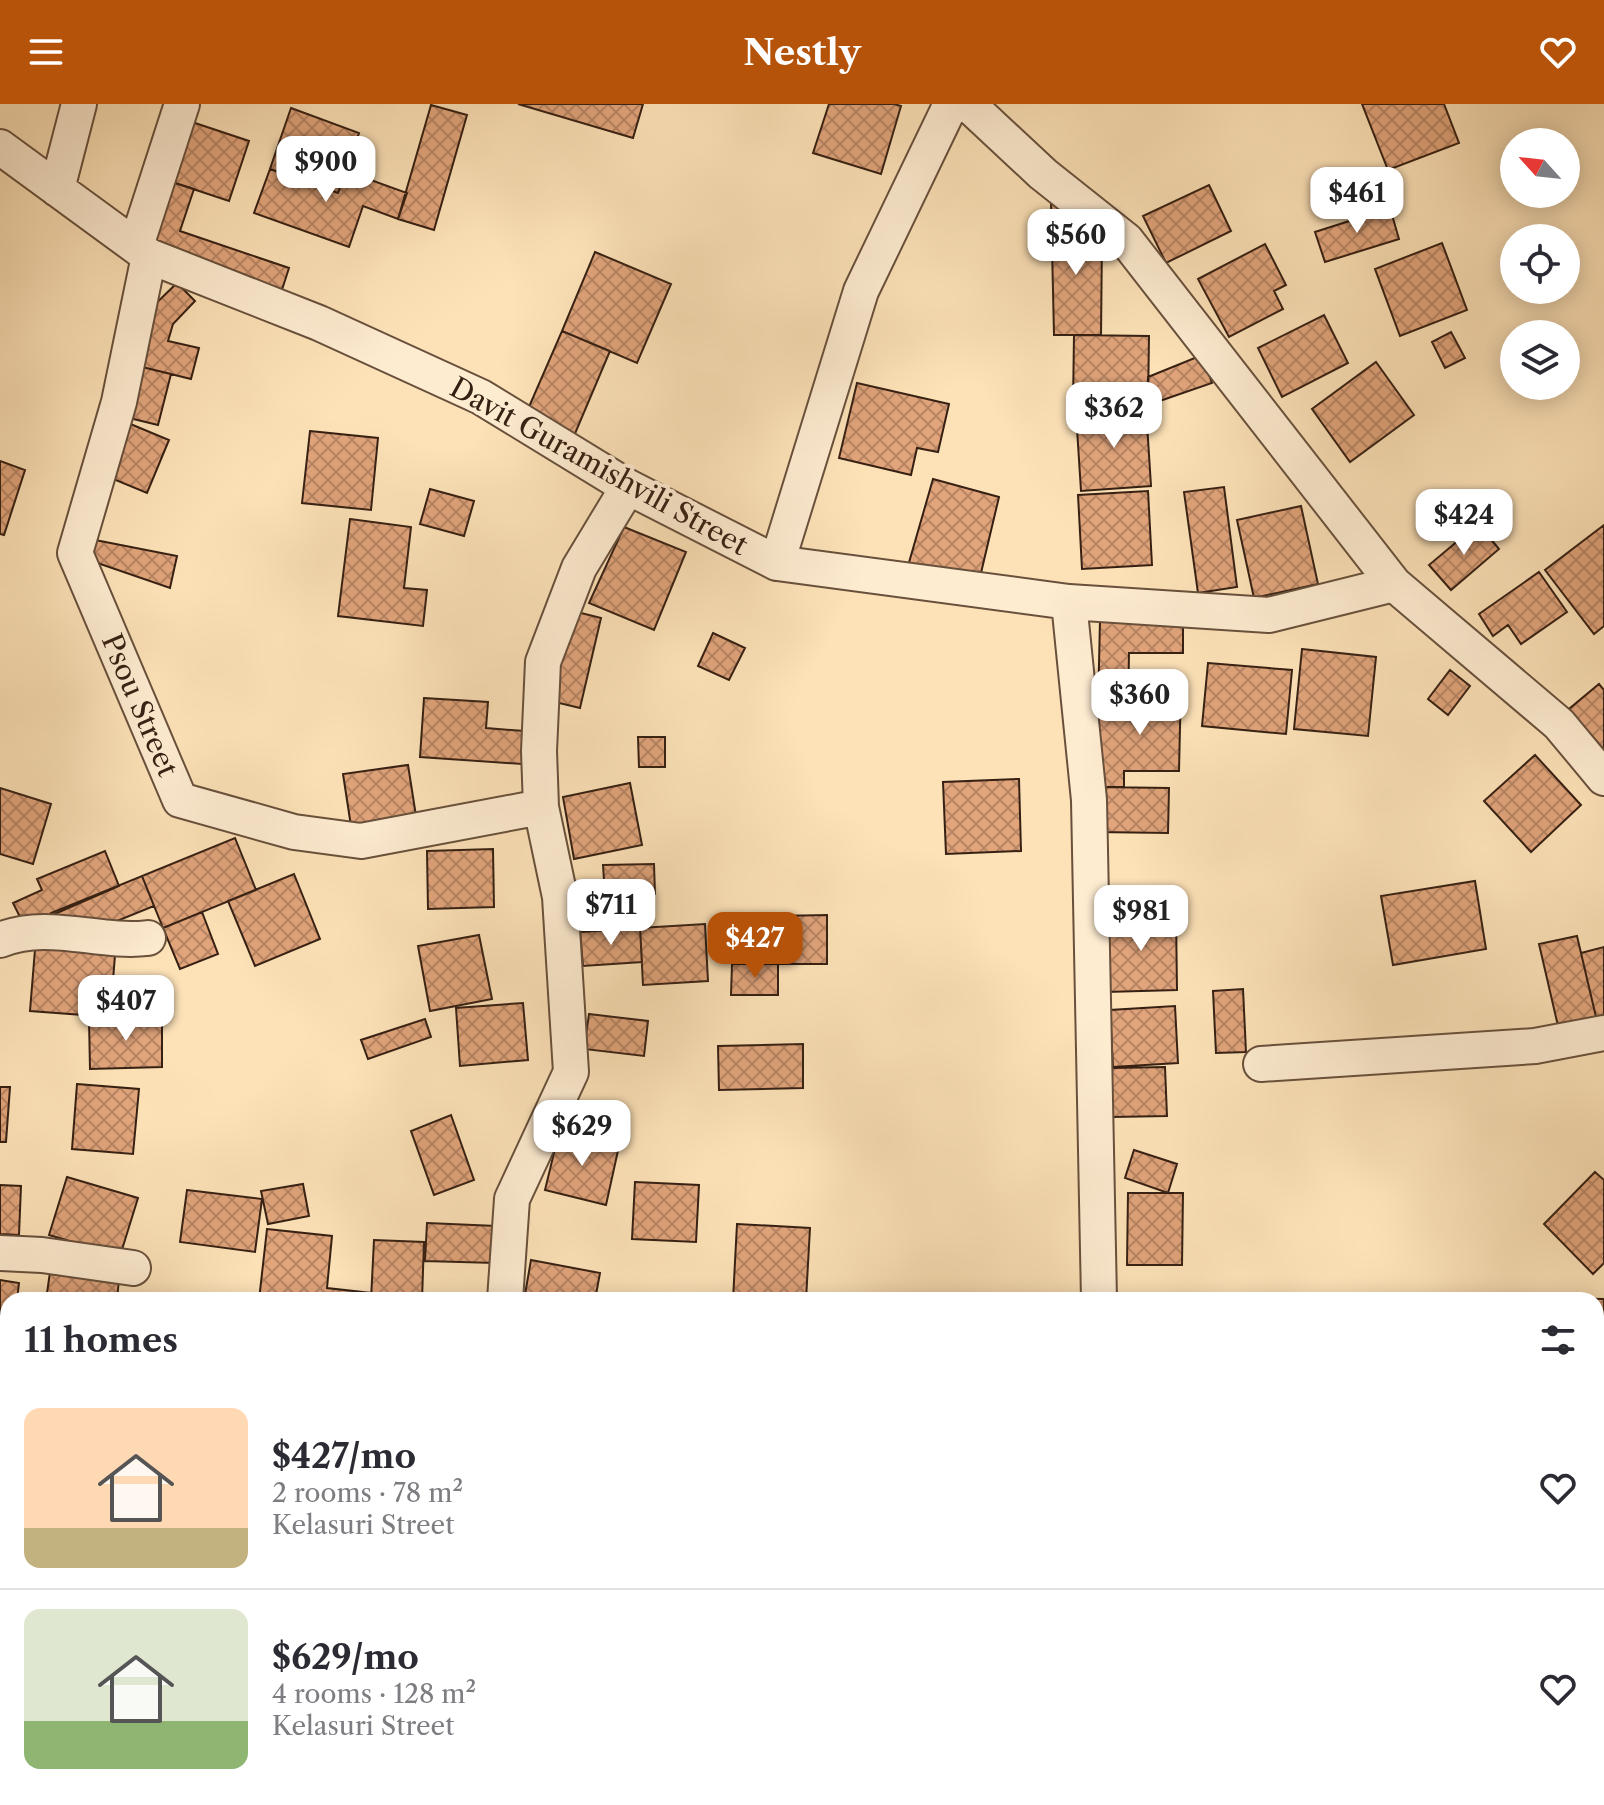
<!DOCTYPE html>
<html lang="en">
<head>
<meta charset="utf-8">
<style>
	body { margin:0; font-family:"Libre Caslon Text",serif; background:#f2f2f3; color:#2b2b33; height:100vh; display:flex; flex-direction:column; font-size:30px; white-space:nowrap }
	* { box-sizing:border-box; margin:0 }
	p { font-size:26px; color:#7c7c81 }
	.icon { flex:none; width:44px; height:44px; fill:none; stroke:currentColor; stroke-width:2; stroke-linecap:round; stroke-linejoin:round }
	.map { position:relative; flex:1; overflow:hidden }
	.side { position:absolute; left:0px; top:1188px; width:1604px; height:514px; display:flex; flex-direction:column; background:#fff; border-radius:24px 24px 0 0; box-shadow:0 4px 20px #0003 }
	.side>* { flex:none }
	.needle { width:52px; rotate:297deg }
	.buttons { position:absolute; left:1500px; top:24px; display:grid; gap:16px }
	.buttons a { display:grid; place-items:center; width:80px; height:80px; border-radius:50%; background:#fff; box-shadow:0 4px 20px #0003; font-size:40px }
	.price { position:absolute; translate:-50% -68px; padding:0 18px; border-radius:16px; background:#fff; color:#222; font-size:26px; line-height:52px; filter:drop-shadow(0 2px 4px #0008) }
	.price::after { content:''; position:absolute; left:50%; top:48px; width:24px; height:18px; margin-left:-12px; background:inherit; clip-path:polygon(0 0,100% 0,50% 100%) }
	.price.current { background:#b45309; color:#fff }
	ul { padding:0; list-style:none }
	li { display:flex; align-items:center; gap:24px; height:200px; padding:0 24px }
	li+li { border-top:2px solid #e1e1e2 }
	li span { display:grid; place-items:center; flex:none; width:224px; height:160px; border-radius:16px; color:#555 }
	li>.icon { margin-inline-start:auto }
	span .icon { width:96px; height:96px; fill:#fffc; stroke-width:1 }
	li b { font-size:34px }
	h2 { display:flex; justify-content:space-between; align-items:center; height:96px; padding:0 24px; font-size:34px }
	header { display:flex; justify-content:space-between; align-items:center; height:104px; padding:0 24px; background:#b45309; color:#fff; font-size:36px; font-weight:800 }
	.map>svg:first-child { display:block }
	.building { fill:url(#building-cross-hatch); stroke:#362013; stroke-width:2 }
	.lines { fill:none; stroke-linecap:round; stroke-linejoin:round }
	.minor-casing { stroke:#68503c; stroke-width:38 }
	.highway-casing { stroke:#362013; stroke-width:48 }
	.path { stroke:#362013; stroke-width:5; stroke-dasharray:2 4; stroke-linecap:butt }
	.minor { stroke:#feecd1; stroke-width:34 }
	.highway { stroke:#fde2b8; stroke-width:44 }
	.labels { text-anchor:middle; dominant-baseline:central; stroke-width:8; stroke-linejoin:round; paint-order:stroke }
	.street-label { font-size:28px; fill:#362013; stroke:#feecd1 }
</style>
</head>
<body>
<header><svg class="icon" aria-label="menu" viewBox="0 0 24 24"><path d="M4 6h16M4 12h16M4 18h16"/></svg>Nestly<svg class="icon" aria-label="heart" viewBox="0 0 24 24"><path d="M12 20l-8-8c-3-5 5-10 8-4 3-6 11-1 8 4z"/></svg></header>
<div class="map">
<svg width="1604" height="1701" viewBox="0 0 1604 1701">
	<defs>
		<pattern id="building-cross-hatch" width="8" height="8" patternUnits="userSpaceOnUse" patternTransform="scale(2)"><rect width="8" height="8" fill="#e1a47b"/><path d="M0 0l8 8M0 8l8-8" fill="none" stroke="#b78564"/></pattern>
	</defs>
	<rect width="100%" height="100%" fill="#fde2b8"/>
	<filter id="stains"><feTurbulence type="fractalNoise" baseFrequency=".0025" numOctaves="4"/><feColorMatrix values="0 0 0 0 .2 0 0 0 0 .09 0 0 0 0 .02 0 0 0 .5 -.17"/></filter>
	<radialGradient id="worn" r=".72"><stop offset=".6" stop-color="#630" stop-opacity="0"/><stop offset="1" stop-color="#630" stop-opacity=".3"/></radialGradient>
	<path class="building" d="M518 0H643L633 34Z
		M829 0H894L901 2 881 70 813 49Z
		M1362 0H1444L1459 39 1388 66Z
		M431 1 467 11 434 126 398 115Z
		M291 4 359 29 338 89 270 65Z
		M186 16 249 37 229 97 166 76Z
		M270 65 338 89 346 67 407 89 398 115 363 102 349 143 254 109Z
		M166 76 194 85 180 127 289 164 280 192 146 136Z
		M1209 81 1231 127 1166 159 1143 112Z
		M1051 99 1102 135 1101 231H1054Z
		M1390 104 1399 135 1325 158 1315 128Z
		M1442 139 1467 206 1400 232 1375 165Z
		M1265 140 1286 181 1274 187 1283 205 1229 233 1198 175Z
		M595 148 671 180 637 259 562 227Z
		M177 179 195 197 173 220 168 237 199 244 191 275 134 261 146 209Z
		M1324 211 1348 259 1282 293 1258 244Z
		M562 227 610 247 574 332 525 312Z
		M1451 228 1465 254 1445 264 1432 238Z
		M1074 231 1149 232 1148 301 1073 300Z
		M1202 251 1212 279 1148 301V273Z
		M1376 258 1414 311 1350 358 1312 305Z
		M134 261 171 270 158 321 121 312Z
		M857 279 949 300 938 348 917 344 911 371 839 354Z
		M1146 304 1151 382 1081 387 1076 309Z
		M128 319 169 336 147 389 106 372Z
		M310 327 378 334 371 406 302 399Z
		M0 357 25 366 4 431 0 430Z
		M933 375 999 393 980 473 908 462Z
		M1224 383 1237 483 1198 489 1184 388Z
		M430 385 474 397 464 432 420 420Z
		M1148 387 1152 461 1082 465 1078 391Z
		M1301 402 1318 480 1254 494 1237 416Z
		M350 415 411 423 404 484 427 486 423 522 338 512Z
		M1478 420 1499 445 1451 486 1429 461Z
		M1604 421V522L1594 530 1545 466Z
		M624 423 686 448 654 526 589 499Z
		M85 434 177 452 170 484 83 454Z
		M1539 468 1567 508 1521 540 1508 521 1493 532 1479 510Z
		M573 507 601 514 580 604 551 597Z
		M1100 516 1183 517V549H1129L1128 604H1098Z
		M713 529 745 544 729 576 698 562Z
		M1302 545 1376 553 1368 632 1294 625Z
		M1208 559 1292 566 1286 630 1202 622Z
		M1450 566 1470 582 1448 611 1428 595Z
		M1162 579H1181L1179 667H1124V683H1098V604H1138L1139 594H1161Z
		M1599 580 1604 586V649L1569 605Z
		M424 594 488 598 486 624 524 627 522 660 420 653Z
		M638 633H665V663H639Z
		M1535 651 1581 701 1531 748 1484 697Z
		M408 661 416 712 351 722 343 670Z
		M1019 675 1021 747 946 750 943 678Z
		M630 679 642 741 574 755 563 693Z
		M1098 683 1169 684 1168 729 1097 728Z
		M0 684 51 700 33 760 0 750Z
		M235 734 256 786 163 824 142 772Z
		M493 745 494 803 428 805 427 747Z
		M105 747 119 782 25 823 13 799 42 786 37 775Z
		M654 760 655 790 605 792 603 761Z
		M294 770 320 835 255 862 228 797Z
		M142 772 154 802 85 830 58 827 51 809Z
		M1475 777 1486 845 1393 861 1381 792Z
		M202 808 218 850 180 865 163 824Z
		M827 811V860H778V812Z
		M1176 811 1177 886 1106 888 1105 812Z
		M705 820 708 877 643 881 640 824Z
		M640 824 642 858 583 862 580 828Z
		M479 831 492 895 430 907 418 842Z
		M1577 832 1596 913 1558 922 1539 840Z
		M36 833 116 839 110 913 30 907Z
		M1604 843V911L1596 913 1581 849Z
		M732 860H778V891H731Z
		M1243 885 1246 948 1216 949 1213 887Z
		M523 899 528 956 460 962 456 904Z
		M1175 902 1178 959 1113 963 1110 906Z
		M589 910 648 917 644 952 584 945Z
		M162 913V963L90 965 89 915Z
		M425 915 431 933 368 955 361 936Z
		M803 940V984L719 986 718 942Z
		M1165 963 1167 1012 1112 1013V964Z
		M77 980 139 985 133 1050 72 1045Z
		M0 983H10L6 1038H0Z
		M451 1011 474 1076 434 1091 411 1027Z
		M559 1028 619 1042 606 1101 545 1086Z
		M1134 1046 1177 1060 1168 1089 1125 1074Z
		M1595 1068 1604 1076V1159L1593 1170 1544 1120Z
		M67 1073 138 1094 120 1152 49 1131Z
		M635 1078 699 1081 696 1138 632 1135Z
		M303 1080 309 1112 268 1120 261 1087Z
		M0 1081 21 1082 19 1131 0 1130Z
		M187 1086 262 1095 255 1148 180 1138Z
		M1128 1089H1183L1182 1161H1127Z
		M427 1119 496 1122 495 1159 425 1157Z
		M737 1120 810 1124 806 1196H733Z
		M267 1125 332 1132 327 1184 371 1189V1196H259Z
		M374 1136 424 1138 422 1196H371Z
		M531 1156 600 1169 595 1196H524Z
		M50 1168 119 1175 117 1196H46Z
		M0 1176 19 1179 17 1196H8L6 1270 0 1269Z
		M1548 1194 1604 1195V1265L1596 1264V1196H1548Z
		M1596 1368 1604 1371V1436L1596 1434Z"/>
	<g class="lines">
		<g class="minor-casing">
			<path id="minor" d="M968 0 1043 70 1126 136 1394 480 1559 620 1604 674
				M0 43 149 152 319 219 481 293 628 383 777 459 1069 498 1269 511 1394 480
				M57 85 79 0
				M136 142 182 0
				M149 152 119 298 75 449 180 696 294 728 361 737 541 703
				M777 459 861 187 951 0
				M1069 498 1089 696 1099 1196
				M0 836C48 816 99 840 148 834
				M1261 960 1535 942 1604 929
				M0 1149 42 1151 133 1164
				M505 1196 512 1095 571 968 560 793 541 703 539 647 543 558 579 464 628 383
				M0 1280 8 1281
				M0 1599H8
				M1596 1612H1604"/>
		</g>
		<g class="highway-casing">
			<path id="highway" d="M0 1669H8
				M1596 1680H1604"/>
		</g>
		<path class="path" d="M1052 1701V1694"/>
		<use href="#minor" class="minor"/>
		<use href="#highway" class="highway"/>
	</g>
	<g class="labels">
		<g class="street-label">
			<text transform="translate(599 362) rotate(29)">Davit Guramishvili Street</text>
			<text transform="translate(140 601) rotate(67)">Psou Street</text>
		</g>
	</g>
	<rect width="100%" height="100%" filter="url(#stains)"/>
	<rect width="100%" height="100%" fill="url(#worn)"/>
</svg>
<div class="buttons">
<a><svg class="needle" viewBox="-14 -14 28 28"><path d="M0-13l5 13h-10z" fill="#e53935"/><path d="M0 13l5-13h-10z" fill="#7c7c81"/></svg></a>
<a><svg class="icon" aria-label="locate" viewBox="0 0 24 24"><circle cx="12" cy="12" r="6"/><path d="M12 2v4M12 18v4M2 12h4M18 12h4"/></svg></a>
<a><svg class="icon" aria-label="layers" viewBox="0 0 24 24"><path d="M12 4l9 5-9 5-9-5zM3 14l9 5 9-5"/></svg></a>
</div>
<b class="price" style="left:326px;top:100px">$900</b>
<b class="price" style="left:1357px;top:131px">$461</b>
<b class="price" style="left:1076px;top:173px">$560</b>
<b class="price" style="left:1114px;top:346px">$362</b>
<b class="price" style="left:1464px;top:453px">$424</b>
<b class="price" style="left:1140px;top:633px">$360</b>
<b class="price" style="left:611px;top:843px">$711</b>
<b class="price" style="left:1141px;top:849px">$981</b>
<b class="price current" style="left:755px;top:876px">$427</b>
<b class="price" style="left:126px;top:939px">$407</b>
<b class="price" style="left:582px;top:1064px">$629</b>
<section class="side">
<h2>11 homes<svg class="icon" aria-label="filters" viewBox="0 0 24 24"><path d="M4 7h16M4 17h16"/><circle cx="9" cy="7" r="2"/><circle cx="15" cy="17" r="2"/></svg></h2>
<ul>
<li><span style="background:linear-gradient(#ffd9b3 75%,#c2b280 0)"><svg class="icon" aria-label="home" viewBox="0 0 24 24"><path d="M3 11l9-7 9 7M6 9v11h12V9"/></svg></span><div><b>$427/mo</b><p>2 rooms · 78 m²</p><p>Kelasuri Street</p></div><svg class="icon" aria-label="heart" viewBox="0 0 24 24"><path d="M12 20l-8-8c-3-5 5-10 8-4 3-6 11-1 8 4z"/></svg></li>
<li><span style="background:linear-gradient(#dfe7d0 70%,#8fb573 0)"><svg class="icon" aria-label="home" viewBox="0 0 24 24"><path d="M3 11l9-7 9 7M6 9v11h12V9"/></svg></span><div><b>$629/mo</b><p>4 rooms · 128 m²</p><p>Kelasuri Street</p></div><svg class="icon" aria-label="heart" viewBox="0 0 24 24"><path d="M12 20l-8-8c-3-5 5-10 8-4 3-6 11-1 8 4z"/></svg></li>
</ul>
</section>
</div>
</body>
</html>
